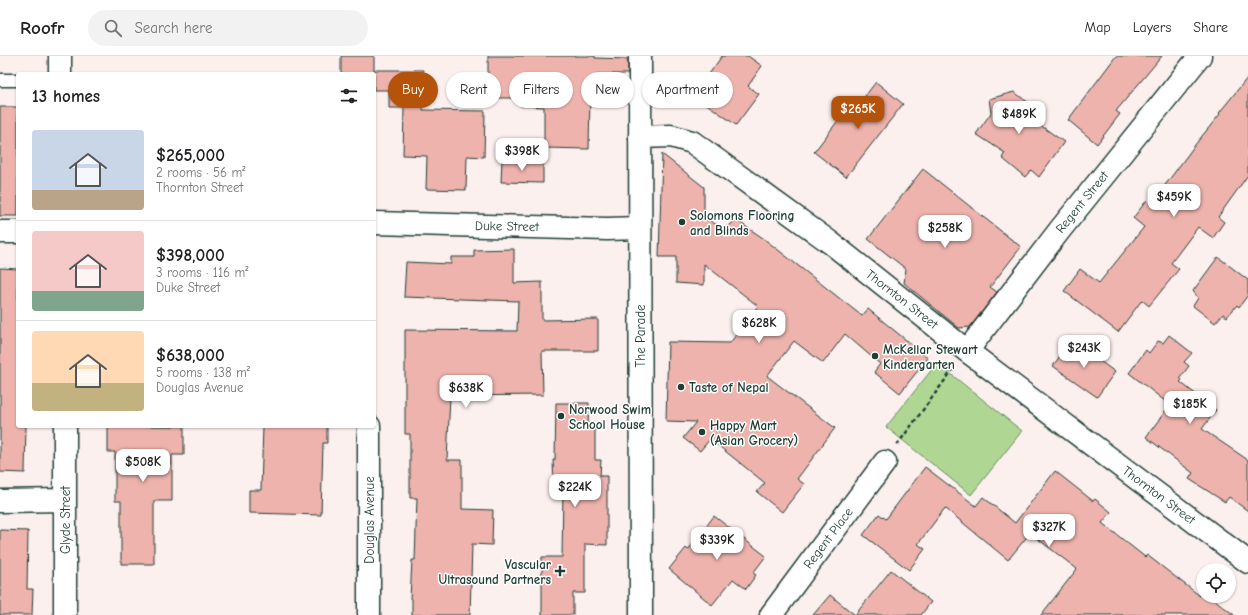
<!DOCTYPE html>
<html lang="en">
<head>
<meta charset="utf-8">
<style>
	body { margin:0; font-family:"Comic Neue",sans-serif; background:#f2f2f2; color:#202124; height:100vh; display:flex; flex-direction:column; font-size:15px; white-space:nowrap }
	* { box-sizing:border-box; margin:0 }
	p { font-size:13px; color:#757577 }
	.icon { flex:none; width:22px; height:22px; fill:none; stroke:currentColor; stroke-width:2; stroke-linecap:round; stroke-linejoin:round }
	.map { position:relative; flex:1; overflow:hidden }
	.sheet { position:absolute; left:16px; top:16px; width:360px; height:356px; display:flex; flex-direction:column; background:#fff; border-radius:4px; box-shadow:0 1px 3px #0004 }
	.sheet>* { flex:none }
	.guide { position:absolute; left:388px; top:16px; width:380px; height:36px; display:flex; gap:8px }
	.controls { position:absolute; left:1196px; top:507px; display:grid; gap:8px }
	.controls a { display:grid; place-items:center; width:40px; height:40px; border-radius:50%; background:#fff; box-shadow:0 1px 3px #0004; font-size:20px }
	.price { position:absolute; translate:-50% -34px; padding:0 9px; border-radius:8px; background:#fff; color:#222; font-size:13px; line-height:26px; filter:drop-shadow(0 1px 2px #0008) }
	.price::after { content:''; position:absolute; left:50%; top:24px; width:12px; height:9px; margin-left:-6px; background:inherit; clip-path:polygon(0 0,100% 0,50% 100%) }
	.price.on { background:#b45309; color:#fff }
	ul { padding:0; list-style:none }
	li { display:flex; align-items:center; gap:12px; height:100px; padding:0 16px }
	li+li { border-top:1px solid #e0e0e0 }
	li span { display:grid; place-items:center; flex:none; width:112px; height:80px; border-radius:4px; color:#555 }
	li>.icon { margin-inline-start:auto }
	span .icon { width:48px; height:48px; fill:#fffc; stroke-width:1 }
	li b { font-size:17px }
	h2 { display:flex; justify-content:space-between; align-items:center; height:48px; padding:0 16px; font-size:17px }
	.tag { padding:0 14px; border-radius:18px; background:#fff; box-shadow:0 1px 3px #0004; font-size:14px; line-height:36px }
	.tag.on { background:#b45309; color:#fff }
	header { display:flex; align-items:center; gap:24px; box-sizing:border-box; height:56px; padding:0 20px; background:#fff; border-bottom:1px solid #e0e0e0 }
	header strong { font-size:19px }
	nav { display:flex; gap:22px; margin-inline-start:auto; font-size:14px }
	.search { width:280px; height:36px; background:#f2f2f2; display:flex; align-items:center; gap:10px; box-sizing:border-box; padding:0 14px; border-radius:22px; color:#757577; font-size:15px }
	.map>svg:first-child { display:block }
	.green { fill:#afd693; stroke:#678a64 }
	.building { fill:#eeb3ad; stroke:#1f3d34 }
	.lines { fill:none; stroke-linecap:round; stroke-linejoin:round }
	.lane-casing { stroke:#1f3d34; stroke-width:15 }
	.street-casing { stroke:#1f3d34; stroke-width:25 }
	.secondary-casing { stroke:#1f3d34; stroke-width:25 }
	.path { stroke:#1f3d34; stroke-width:2.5; stroke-dasharray:4 3; stroke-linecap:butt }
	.lane { stroke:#fff; stroke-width:12 }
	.street { stroke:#fff; stroke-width:22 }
	.secondary { stroke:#fff; stroke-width:22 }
	.poi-dot { fill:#1f3d34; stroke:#fff; stroke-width:1.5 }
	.labels { text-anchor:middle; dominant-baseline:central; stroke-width:3; stroke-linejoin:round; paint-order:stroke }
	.street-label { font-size:13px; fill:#1f3d34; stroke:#fff }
	.poi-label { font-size:13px; font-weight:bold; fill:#1f3d34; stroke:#fff; text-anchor:start }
</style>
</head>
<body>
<header>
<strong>Roofr</strong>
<div class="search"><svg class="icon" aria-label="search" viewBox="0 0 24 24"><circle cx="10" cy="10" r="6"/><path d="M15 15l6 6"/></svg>Search here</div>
<nav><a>Map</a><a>Layers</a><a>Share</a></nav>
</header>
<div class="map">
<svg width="1248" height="559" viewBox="0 0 1248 559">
	<rect width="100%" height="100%" fill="#fcf0ef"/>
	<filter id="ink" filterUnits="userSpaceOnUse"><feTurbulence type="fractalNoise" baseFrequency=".025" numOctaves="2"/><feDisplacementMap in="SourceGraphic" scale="8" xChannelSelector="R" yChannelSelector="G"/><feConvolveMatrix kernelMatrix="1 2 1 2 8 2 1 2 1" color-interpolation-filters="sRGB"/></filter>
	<g filter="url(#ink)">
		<path class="green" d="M937 307 1022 375 971 439 886 371Z"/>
		<path class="building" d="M341 0H374V14H423V54L485 55 484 101 467 100 466 134 426 133 427 100 403 99 404 52H389V34H374V18H341Z
			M488 0H595V2L628 3V18H596L595 40H590L589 93 544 92V51L521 50V42H488Z
			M722 0H748L762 10 748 30 759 38 736 69 694 39Z
			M1116 0H1162L1116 55 1120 58 1097 88 1068 64Z
			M1248 21V119L1218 161 1224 166 1213 182 1198 171 1171 207 1179 213 1149 250 1142 244 1118 276 1064 235 1080 213 1099 227 1144 171 1133 162 1147 144 1151 148 1198 85 1220 58 1219 57Z
			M876 26 903 48 846 121 814 96 850 49 855 53Z
			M1014 36 1033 50 1026 59 1064 86 1039 121 1031 114 1025 121 1002 102 1005 97 976 78 991 57 989 43Z
			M0 51H18V160H0Z
			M662 98 704 131V162L725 173 736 164 763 182 862 260 868 253 928 302 900 337 874 316 880 308 845 278 823 307 794 285 767 320 835 372 797 423 804 428 782 456 757 436 765 427 710 383 700 395 683 382 696 366 666 365 668 286 730 287 758 250 704 208V229L676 227V201H659Z
			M502 104 543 105V127L501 126Z
			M923 113 1021 191 990 231 997 236 970 271 959 272 904 227 906 213 868 183Z
			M514 193V227L542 226V264L598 263V295H542L543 339 450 340 447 404H462V453L493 454 492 489 472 488 470 559H412V543H410L412 504H415L417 442H410V378H405V274L517 275 518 245 404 241 406 206 451 208V201H474V194Z
			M1218 201 1248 224V239L1239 251 1237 249 1227 261 1223 258 1215 267 1193 250 1198 242 1193 235Z
			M0 212 18 213V370H26L25 417 0 416Z
			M1169 279 1192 297 1184 306 1189 310 1180 322 1182 324 1180 326 1216 354 1202 373 1248 404V455L1229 441 1225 446 1189 423 1193 417 1146 381 1170 349 1129 317 1146 294 1149 297 1158 285 1163 287Z
			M1071 284 1115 316 1097 341 1053 310Z
			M556 347H589L588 369H595V404H601L600 420H607V489L585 488V537H573V559H542V501H562L563 435H554L553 404H555Z
			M108 370H184V399H172V445H154V508H121V445H115V396H108Z
			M263 370H327V387H323L321 459 249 457V434H261Z
			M925 411 976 450 983 441 1015 467 1055 415 1093 445 1095 443 1111 456 1102 467 1145 501 1147 499 1200 540H1210L1234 559H1041L1077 513 1030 477 1008 504 945 452 918 488 925 493 909 514 863 479 879 458 886 463Z
			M714 460 766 500 753 517 756 519 746 533 733 523 712 549 669 513 686 492 688 494Z
			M0 474 28 475 27 533H33L32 559H0Z
			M891 514 931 546 921 559H813L830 539 855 559Z"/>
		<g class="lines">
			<g class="lane-casing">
				<path id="lane" d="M0 24H18"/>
			</g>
			<g class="street-casing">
				<path id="street" d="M60 18V0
					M640 81 671 80 692 86 831 187 967 295 1248 506
					M374 167 607 173 639 172
					M0 176H18
					M967 295 1059 175 1200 0
					M65 370V559
					M369 370V559
					M0 445 65 444
					M771 559 885 406"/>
			</g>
			<g class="secondary-casing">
				<path id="secondary" d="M640 0 641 559"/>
			</g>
			<path class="path" d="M897 389 954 312"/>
			<use href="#lane" class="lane"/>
			<use href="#street" class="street"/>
			<use href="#secondary" class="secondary"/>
		</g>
	</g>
	<g class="poi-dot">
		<circle cx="682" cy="166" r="4"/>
		<circle cx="875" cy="300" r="4"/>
		<circle cx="681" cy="331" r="4"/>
		<circle cx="561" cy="360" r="4"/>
		<circle cx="702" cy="376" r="4"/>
		<path d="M558 509h4v4h4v4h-4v4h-4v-4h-4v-4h4z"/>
	</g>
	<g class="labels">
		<g class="street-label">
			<text transform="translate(1082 146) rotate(-51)">Regent Street</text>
			<text transform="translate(507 170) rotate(1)">Duke Street</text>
			<text transform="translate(902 243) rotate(38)">Thornton Street</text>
			<text transform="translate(640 280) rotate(-90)">The Parade</text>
			<text transform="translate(1159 439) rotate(37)">Thornton Street</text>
			<text transform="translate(65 464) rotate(-90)">Glyde Street</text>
			<text transform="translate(369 464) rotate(-90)">Douglas Avenue</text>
			<text transform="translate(828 482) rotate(-53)">Regent Place</text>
		</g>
		<g class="poi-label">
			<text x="690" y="159">Solomons Flooring<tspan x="690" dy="15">and Blinds</tspan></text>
			<text x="883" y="293">McKellar Stewart<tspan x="883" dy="15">Kindergarten</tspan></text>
			<text x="689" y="331">Taste of Nepal</text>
			<text x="569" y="353">Norwood Swim<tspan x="569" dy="15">School House</tspan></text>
			<text x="710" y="369">Happy Mart<tspan x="710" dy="15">(Asian Grocery)</tspan></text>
			<text x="551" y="508" text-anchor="end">Vascular<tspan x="551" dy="15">Ultrasound Partners</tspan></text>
		</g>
	</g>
</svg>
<div class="controls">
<a><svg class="icon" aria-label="locate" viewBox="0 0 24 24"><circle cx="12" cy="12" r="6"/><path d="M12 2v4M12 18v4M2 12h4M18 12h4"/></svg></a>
</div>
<b class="price on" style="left:858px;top:74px">$265K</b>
<b class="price" style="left:1019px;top:79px">$489K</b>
<b class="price" style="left:522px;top:116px">$398K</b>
<b class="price" style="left:1174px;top:162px">$459K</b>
<b class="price" style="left:945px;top:193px">$258K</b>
<b class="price" style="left:759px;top:288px">$628K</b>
<b class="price" style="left:1084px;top:313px">$243K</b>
<b class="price" style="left:466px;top:353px">$638K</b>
<b class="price" style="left:1190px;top:369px">$185K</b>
<b class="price" style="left:143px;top:427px">$508K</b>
<b class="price" style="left:575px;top:452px">$224K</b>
<b class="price" style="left:1049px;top:492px">$327K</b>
<b class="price" style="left:717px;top:505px">$339K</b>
<div class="guide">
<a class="tag on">Buy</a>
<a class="tag">Rent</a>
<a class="tag">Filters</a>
<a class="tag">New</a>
<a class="tag">Apartment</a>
</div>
<section class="sheet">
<h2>13 homes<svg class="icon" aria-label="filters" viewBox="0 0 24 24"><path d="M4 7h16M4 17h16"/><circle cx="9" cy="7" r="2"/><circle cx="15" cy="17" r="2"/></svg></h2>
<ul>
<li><span style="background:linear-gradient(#c9d6e8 75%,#b9a48a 0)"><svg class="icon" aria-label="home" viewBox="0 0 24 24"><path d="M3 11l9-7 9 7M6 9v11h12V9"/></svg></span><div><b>$265,000</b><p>2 rooms · 56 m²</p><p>Thornton Street</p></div></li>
<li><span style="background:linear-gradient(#f6c9c9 75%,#7fa58c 0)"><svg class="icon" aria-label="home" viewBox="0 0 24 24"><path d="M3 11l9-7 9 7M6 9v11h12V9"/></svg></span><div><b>$398,000</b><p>3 rooms · 116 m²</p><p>Duke Street</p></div></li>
<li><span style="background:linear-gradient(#ffd9b3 65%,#c2b280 0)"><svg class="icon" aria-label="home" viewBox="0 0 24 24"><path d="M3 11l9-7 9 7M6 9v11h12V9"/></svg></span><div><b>$638,000</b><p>5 rooms · 138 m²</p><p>Douglas Avenue</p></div></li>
</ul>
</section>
</div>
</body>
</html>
